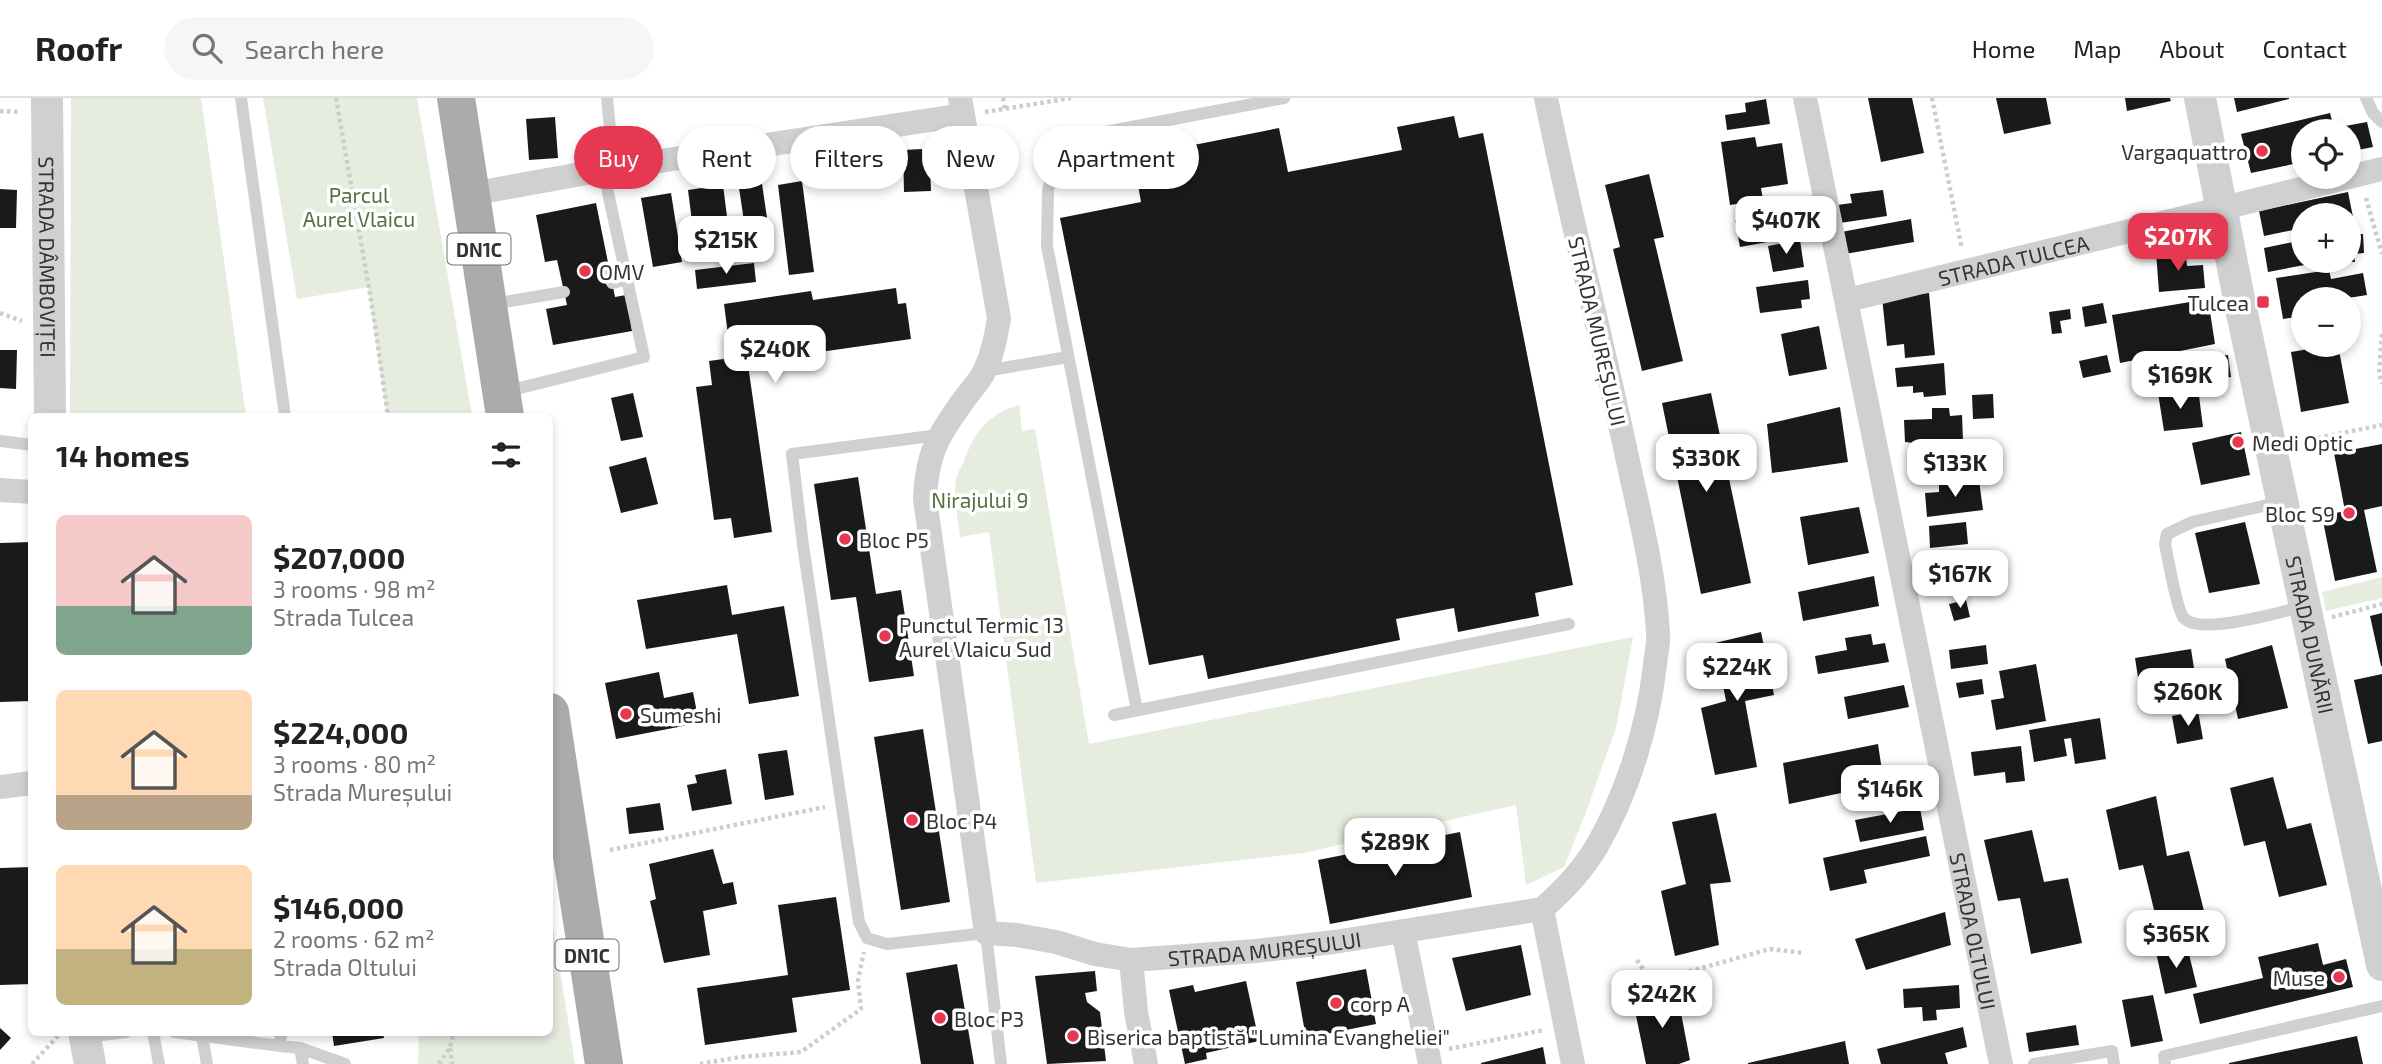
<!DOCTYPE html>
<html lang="en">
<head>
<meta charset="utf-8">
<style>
	body { margin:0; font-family:"Exo 2",sans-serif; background:#f6f6f6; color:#222; height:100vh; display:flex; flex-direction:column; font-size:26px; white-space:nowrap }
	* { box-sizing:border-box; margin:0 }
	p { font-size:23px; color:#767676 }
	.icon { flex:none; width:38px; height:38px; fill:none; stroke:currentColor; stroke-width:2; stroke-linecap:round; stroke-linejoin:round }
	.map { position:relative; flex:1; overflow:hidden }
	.side { position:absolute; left:28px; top:315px; width:525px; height:623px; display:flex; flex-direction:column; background:#fff; border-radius:10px; box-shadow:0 4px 10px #0003 }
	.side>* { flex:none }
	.top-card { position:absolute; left:574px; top:28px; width:665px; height:63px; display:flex; gap:14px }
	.fabs { position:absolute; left:2291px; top:21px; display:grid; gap:14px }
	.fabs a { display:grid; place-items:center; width:70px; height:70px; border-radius:50%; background:#fff; box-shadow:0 4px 10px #0003; font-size:35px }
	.price { position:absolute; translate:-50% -60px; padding:0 16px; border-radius:14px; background:#fff; color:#222; font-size:23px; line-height:46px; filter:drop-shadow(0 2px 4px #0008) }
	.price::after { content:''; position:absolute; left:50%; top:42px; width:21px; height:16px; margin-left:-10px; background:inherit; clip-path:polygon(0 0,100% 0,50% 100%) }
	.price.active { background:#e63850; color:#fff }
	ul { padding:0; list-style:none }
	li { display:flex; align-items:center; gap:21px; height:175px; padding:0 28px }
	li span { display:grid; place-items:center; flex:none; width:196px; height:140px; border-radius:10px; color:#555 }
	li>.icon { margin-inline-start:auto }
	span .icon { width:84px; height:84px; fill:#fffc; stroke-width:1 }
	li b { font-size:30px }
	h2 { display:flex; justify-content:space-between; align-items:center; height:84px; padding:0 28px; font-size:30px }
	.pill { padding:0 24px; border-radius:32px; background:#fff; box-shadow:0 4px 10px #0003; font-size:24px; line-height:63px }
	.pill.active { background:#e63850; color:#fff }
	header { display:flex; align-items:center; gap:42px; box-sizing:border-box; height:98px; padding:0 35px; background:#fff; border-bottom:2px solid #e0e0e0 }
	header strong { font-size:33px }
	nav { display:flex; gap:38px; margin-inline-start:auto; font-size:24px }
	.search { width:490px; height:63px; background:#f6f6f6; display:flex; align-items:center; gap:18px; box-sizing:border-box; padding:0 24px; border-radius:38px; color:#767676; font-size:26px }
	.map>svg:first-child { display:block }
	.green { fill:#e6ecde }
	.building { fill:#1a1a1a }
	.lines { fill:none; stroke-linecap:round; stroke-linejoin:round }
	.path { stroke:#cdcdcd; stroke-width:4.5; stroke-dasharray:3.5 3.5; stroke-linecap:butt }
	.service { stroke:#d0d0d0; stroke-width:12 }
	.minor { stroke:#d0d0d0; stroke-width:24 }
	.tertiary { stroke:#d0d0d0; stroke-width:32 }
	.primary { stroke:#ababab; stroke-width:38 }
	.poi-dot { fill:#e63850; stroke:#fff; stroke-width:2.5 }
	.labels { text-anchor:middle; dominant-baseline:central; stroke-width:7; stroke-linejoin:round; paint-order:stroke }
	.shield { fill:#fff; stroke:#707070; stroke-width:2 }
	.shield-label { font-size:19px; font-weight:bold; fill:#333 }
	.poi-label { font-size:21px; fill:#333; stroke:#fff; text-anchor:start }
	.park-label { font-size:21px; fill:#586f3f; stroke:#fff }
	.street-label { font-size:21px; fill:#333; stroke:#fff }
</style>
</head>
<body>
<header>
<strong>Roofr</strong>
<div class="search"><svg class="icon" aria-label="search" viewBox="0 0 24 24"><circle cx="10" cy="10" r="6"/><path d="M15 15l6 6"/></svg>Search here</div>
<nav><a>Home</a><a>Map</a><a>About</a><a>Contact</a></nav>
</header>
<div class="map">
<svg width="2382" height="966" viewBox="0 0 2382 966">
	<rect width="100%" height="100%" fill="#fff"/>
	<path class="green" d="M71 0H201L246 318H70Z
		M263 0H417L472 318H387L368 189 297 201Z
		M1019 307 1022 333 1035 331 1089 646 1633 539 1616 630 1586 714 1564 769 1526 787 1516 707 1304 755 1036 785 989 434 960 439C958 420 952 397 957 378 958 373 962 368 964 363 975 333 987 317 1019 307Z
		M2382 479V500L2326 513 2322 494Z
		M550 810 575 966H418L419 935 550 934Z"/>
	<path class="building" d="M1868 0H1912L1924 55 1881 64Z
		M1996 0H2046L2051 26 2004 36Z
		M2125 0H2170L2171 3 2127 13Z
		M2234 0H2289V1L2237 14Z
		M1766 1 1770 26 1727 32 1725 17 1746 14 1745 5Z
		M2330 15 2334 30 2367 24 2373 49 2348 54V33H2303V64L2251 75 2241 36Z
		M1454 18 1459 40 1483 35 1573 487 1535 495 1539 518 1458 534 1454 510 1396 521 1400 542 1208 581 1203 557 1149 567 1060 120 1141 104 1133 59 1279 30 1288 74 1402 52 1397 29Z
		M555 19 558 60 529 62 526 21Z
		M1755 39 1757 49 1782 45 1788 86 1761 90 1763 102 1730 107 1721 44Z
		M922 51 923 68H930L931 93 904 94 903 52Z
		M1649 76 1664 139 1654 141 1683 263 1642 273 1613 151 1620 149 1605 87Z
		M761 79 772 154 749 157 738 83Z
		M802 83 814 174 789 177 778 87Z
		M723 87 731 150 696 155 688 92Z
		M0 91 17 92 16 130H0Z
		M1883 92 1887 118 1840 125 1837 107 1852 105 1850 96Z
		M2348 94 2353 119 2303 117V130L2264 138 2259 113Z
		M671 95 682 164 653 169 641 100Z
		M596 105 615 199 626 197 632 233 553 247 546 211 567 207 557 162 545 164 536 117Z
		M1768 116 1773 143 1740 149 1735 122Z
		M1911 121 1914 144 1845 156 1841 134Z
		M2363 136 2364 155 2354 156 2355 164H2348V137Z
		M1800 142 1804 169 1773 174 1768 148Z
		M2303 142V163L2320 164 2268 174 2264 150Z
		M2175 152 2176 161 2186 160 2187 168 2203 167 2205 190 2159 194 2156 154Z
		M754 165 756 184 697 191 695 172Z
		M2329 172 2331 181 2363 175 2367 197 2342 201H2303V218L2283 221 2276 180Z
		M1808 182 1810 201 1801 202 1802 210 1760 215 1756 189Z
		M896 190 898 206 906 205 911 241 820 254 818 243 746 253 772 434 734 440 731 420 714 422 696 289 712 287 709 263 731 260 724 206 811 193 813 202Z
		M1929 195 1935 257 1905 260 1904 246 1887 248 1882 199Z
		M2208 201 2215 246 2120 265 2112 217Z
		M2103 205 2107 225 2085 229 2082 209Z
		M2070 211 2071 221 2060 223 2062 235 2052 236 2049 214Z
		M1819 228 1827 271 1789 278 1781 236Z
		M2332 247H2338L2349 305 2301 314 2291 254Z
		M0 252H17L16 291 0 290Z
		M2107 257 2111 274 2083 280 2079 263Z
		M2228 257 2231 279 2181 285 2178 264Z
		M1944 265 1946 297 1924 299 1923 294 1913 295V288L1897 289 1895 270Z
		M2184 291 2185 299 2199 298 2203 329 2164 333 2158 295Z
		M633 295 643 339 621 343 611 300Z
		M1711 295 1751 485 1701 496 1662 305Z
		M1993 296 1994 320 1973 321 1972 297Z
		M1840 309 1848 364 1772 375 1767 326Z
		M1932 310H1949L1950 318 1962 317 1963 342 1954 341 1956 364 1917 368 1915 345 1905 344 1904 322 1932 321Z
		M2241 334 2250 377 2201 387 2192 345Z
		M2382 346V408L2364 412 2377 474 2335 483 2322 418 2345 413 2334 355Z
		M646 359 658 406 621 415 609 369Z
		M858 379 876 496 901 492 914 578 869 584 856 499 831 502 814 386Z
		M1979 382 1983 412 1927 419 1925 395 1939 394V387Z
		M1859 409 1869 455 1808 467 1800 419Z
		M1966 424 1968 446 1930 450 1929 428Z
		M2245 424 2260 486 2209 495 2195 435Z
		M32 444V603L0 604V445Z
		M1983 467 1986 486 1941 493 1938 474Z
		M1874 478 1879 508 1803 523 1798 494Z
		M727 487 732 517 784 508 799 598 749 606 737 536 646 551 637 502Z
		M1966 502 1970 519 1954 523 1949 506Z
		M2382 515V568H2381L2370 518Z
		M1761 534 1774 597 1745 603 1757 669 1715 677 1701 610 1726 603 1715 545Z
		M1871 536 1873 547 1885 545 1889 564 1818 576 1815 558 1847 552 1845 540Z
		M1986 547 1988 566 1951 571 1949 552Z
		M2272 547 2288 610 2238 621 2225 561Z
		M2191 551 2198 596 2142 605 2135 560Z
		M2036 566 2046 623 1996 632 1991 602 2004 600 1999 573Z
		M659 574 664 600 693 594 699 625 616 641 605 585Z
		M2382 576V643L2368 646 2354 582Z
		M1982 581 1984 596 1959 600 1956 585Z
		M1904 587 1909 609 1848 621 1844 599Z
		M2198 613 2203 641 2177 646 2172 618Z
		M2100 620 2106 661 2075 666 2071 640 2064 641 2067 658 2034 664 2029 632Z
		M923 631 950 804 901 812 874 639Z
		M1878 646 1884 686 1789 706 1783 665Z
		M2021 648 2025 683 2006 685 2005 674 1974 678 1971 654Z
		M787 652 794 697 765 702 758 656Z
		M726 671 732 706 692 713 687 687 697 685 695 677Z
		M2273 679 2287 731 2311 725 2327 787 2279 799 2265 743 2244 748 2230 690Z
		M2156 698 2167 758 2189 753 2205 817 2158 828 2143 767 2119 772 2106 712Z
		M660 705 664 732 629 736 626 710Z
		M1920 710 1924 732 1860 744 1855 722Z
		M1716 715 1731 784 1710 786 1719 847 1675 858 1661 793 1686 786 1672 724Z
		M2032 732 2044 784 2068 780 2082 845 2031 856 2020 800 1998 803 1984 742Z
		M1460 734 1472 799 1330 826 1318 762Z
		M1926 738 1930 758 1864 772 1867 785 1830 793 1823 760Z
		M713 751 723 786 733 784 737 806 703 813 710 857 664 865 650 803 656 801 649 766Z
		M32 769V886L0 887V770Z
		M836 799 850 892 792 900 797 934 705 947 697 890 788 877 778 807Z
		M1945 814 1951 847 1866 872 1855 841Z
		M2318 845 2323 867 2346 861 2353 889 2200 926 2193 896 2263 880 2258 859Z
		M1521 847 1531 897 1466 913 1452 860Z
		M2187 848 2197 889 2165 896 2156 854Z
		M957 866 974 966H921L906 875Z
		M1366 871 1376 926 1306 940 1296 884Z
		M1095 873 1097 893 1085 895 1087 904 1100 914 1106 963 1047 966 1035 878Z
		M1246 883 1259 943 1206 955 1207 961 1185 966 1169 892 1193 887 1195 894Z
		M1959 887 1960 910 1936 912 1937 922 1923 923 1922 909 1904 910 1903 891Z
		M1677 894 1690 962 1679 966H1646L1633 903Z
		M2153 897 2163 943 2131 949 2122 902Z
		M2076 927 2079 947 2029 954 2026 935Z
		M1963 929 1967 949 1945 955 1948 966H1881L1877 951Z
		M0 930 11 940 0 952Z
		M332 934H383L384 940 334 948Z
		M2357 938 2363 966H2229V965Z
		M1845 943 1849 966H1748V965Z
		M1543 949 1546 966H1481V965Z"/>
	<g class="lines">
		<path class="path" d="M336 0 373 214 388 318
			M1003 0 1005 11
			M1932 0 1962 151
			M0 13 20 14
			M985 14 1071 0
			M2366 100 2382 156
			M0 215 22 223
			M2382 236 2379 275 2382 286
			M2297 344 2382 327
			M2332 519 2382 506
			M610 752 825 709
			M1637 862 1650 881H1662L1770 851 1804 855
			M450 950 452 966
			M1449 951 1544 932
			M32 966 58 938
			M439 966 450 949 454 934
			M700 966 740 959 801 954 861 911 858 882 864 854"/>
		<path class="service" d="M241 0 285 318
			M607 0 614 70
			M2366 0 2373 15 2382 24
			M612 185 629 181
			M492 206 564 194
			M985 273 1068 259
			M504 294 644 259 603 72
			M939 337 792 356 803 447 859 824 867 840 887 846 986 835 1001 966
			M0 343 32 347
			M2281 404 2192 424 2167 436 2165 446C2168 460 2177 513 2184 520 2200 538 2281 514 2305 508
			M1137 612 1047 148 1048 92 1060 54 1084 38 1284 0
			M1114 617 1569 526
			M153 934 159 966
			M174 934 280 948 281 934
			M202 938 207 966
			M85 939 126 934
			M280 948 300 950 345 966
			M300 950 303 966
			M2034 966 2112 953 2114 966
			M2165 966 2164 958 2382 908"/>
		<g class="minor">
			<path id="s1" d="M960 0 999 220C996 238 993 255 985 272 980 283 970 293 963 303 937 339 927 355 925 401L986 835 1017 837 1056 844 1095 856 1131 862 1256 853 1334 844 1542 811C1563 793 1583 772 1597 748 1628 694 1648 628 1655 567 1656 556 1659 545 1658 535 1655 478 1641 423 1629 368 1603 245 1571 123 1546 0"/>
			<path id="s2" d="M1805 0 2001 966"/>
			<path d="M471 96 614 70 963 17"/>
			<path id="s3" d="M1848 202 2382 71"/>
			<path d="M0 392 32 394"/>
			<path d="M0 689 32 685"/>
			<path d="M1542 811 1573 966"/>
			<path d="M1403 833 1430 966"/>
			<path d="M1131 862 1136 914 1146 966"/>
		</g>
		<g class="tertiary">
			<path id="s4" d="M47 0 50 318"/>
			<path id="s5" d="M2200 0 2240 206 2382 867"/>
			<path d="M84 934 90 966"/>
		</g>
		<path class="primary" d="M456 0 505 318
			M550 614 604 966"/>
	</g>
	<g class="poi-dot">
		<circle cx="2262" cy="53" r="7"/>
		<circle cx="585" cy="173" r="7"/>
		<rect x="2256" y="197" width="14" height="14" rx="3.5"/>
		<circle cx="2238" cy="344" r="7"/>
		<circle cx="2349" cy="415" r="7"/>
		<circle cx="845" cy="441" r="7"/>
		<circle cx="885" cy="538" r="7"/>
		<circle cx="626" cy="616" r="7"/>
		<circle cx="912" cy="722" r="7"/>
		<circle cx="2339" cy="879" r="7"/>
		<circle cx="1336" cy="905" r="7"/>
		<circle cx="940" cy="920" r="7"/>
		<circle cx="1073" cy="938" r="7"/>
	</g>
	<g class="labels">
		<g class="shield">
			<rect x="447.5" y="135.5" width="63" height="31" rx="5"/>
			<rect x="555.5" y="841.5" width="63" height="31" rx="5"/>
		</g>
		<g class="shield-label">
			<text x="479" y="151">DN1C</text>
			<text x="587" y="857">DN1C</text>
		</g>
		<g class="poi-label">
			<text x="2248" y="53" text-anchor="end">Vargaquattro</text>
			<text x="599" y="173">OMV</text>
			<text x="2249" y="204" text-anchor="end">Tulcea</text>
			<text x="2252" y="344">Medi Optic</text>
			<text x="2335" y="415" text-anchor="end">Bloc S9</text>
			<text x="859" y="441">Bloc P5</text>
			<text x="899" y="526">Punctul Termic 13<tspan x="899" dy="24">Aurel Vlaicu Sud</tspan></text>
			<text x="640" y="616">Sumeshi</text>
			<text x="926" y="722">Bloc P4</text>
			<text x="2325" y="879" text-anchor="end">Muse</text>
			<text x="1350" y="905">corp A</text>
			<text x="954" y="920">Bloc P3</text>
			<text x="1087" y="938">Biserica baptistă "Lumina Evangheliei"</text>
		</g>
		<g class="park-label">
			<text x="359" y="96">Parcul<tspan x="359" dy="24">Aurel Vlaicu</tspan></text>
			<text x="980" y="401">Nirajului 9</text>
		</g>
		<g class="street-label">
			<text stroke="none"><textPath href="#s4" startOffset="159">STRADA DÂMBOVIȚEI</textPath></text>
			<text stroke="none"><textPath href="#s3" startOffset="170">STRADA TULCEA</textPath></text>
			<text transform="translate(1598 233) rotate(77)">STRADA MUREȘULUI</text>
			<text stroke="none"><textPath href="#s5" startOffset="548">STRADA DUNĂRII</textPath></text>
			<text stroke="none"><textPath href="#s2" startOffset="850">STRADA OLTULUI</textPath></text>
			<text stroke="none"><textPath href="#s1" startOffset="1143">STRADA MUREȘULUI</textPath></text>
		</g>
	</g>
</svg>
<div class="fabs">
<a><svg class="icon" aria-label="locate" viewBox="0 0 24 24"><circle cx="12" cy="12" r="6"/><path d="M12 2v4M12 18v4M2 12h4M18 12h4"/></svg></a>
<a>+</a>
<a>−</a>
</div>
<b class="price" style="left:1786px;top:158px">$407K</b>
<b class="price active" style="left:2178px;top:175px">$207K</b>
<b class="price" style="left:726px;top:178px">$215K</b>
<b class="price" style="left:775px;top:287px">$240K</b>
<b class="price" style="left:2180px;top:313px">$169K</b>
<b class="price" style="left:1706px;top:396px">$330K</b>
<b class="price" style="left:1955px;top:401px">$133K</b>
<b class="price" style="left:1960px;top:512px">$167K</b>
<b class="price" style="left:1737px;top:605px">$224K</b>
<b class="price" style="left:2188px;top:630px">$260K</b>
<b class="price" style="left:1890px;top:727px">$146K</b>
<b class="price" style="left:1395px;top:780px">$289K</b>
<b class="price" style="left:2176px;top:872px">$365K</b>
<b class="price" style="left:1662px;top:932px">$242K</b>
<div class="top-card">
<a class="pill active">Buy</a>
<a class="pill">Rent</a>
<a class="pill">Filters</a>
<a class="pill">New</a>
<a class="pill">Apartment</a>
</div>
<section class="side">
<h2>14 homes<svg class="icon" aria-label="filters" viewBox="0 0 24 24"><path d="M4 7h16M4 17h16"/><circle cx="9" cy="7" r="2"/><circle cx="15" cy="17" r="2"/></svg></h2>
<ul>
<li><span style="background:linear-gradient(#f6c9c9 65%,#7fa58c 0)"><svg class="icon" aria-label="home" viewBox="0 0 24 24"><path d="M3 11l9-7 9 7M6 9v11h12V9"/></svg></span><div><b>$207,000</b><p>3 rooms · 98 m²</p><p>Strada Tulcea</p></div></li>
<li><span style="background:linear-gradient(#ffd9b3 75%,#b9a48a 0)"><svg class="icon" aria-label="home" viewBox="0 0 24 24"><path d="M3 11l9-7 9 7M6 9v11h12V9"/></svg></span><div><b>$224,000</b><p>3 rooms · 80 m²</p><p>Strada Mureșului</p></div></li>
<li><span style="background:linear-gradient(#ffd9b3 60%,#c2b280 0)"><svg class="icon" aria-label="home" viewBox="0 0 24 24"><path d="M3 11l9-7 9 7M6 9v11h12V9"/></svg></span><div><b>$146,000</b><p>2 rooms · 62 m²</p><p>Strada Oltului</p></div></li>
</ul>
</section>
</div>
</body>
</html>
